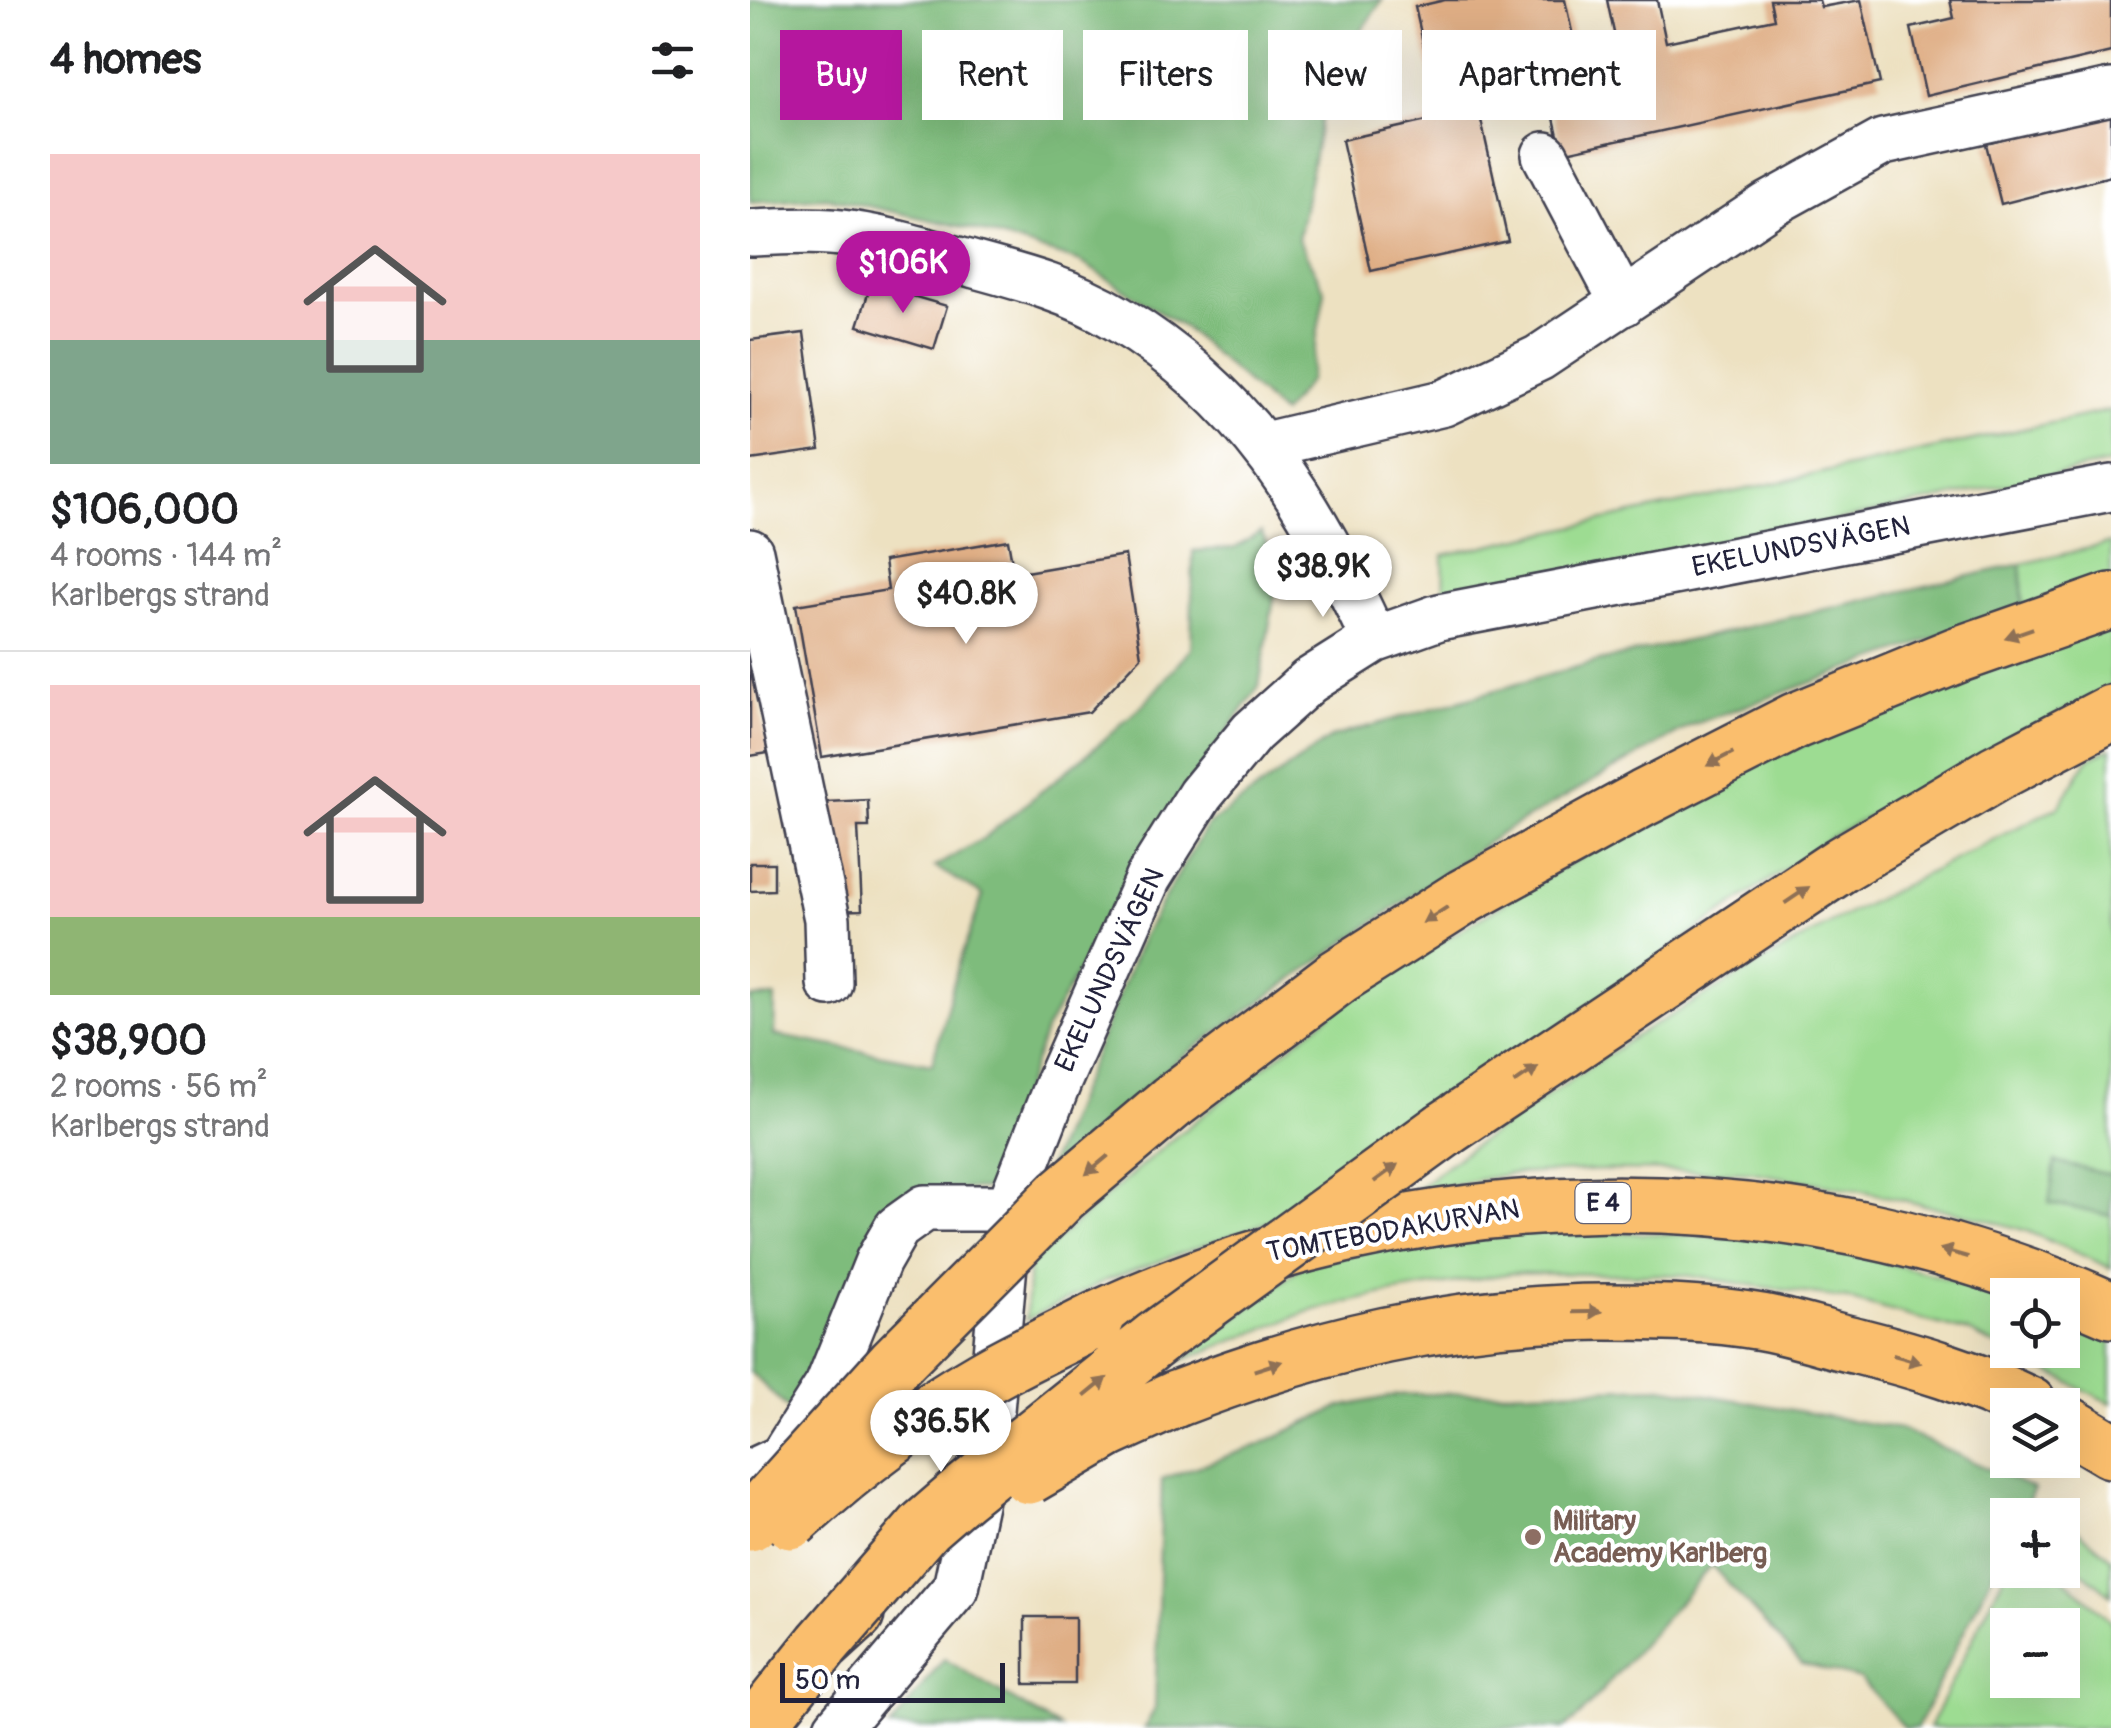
<!DOCTYPE html>
<html lang="en">
<head>
<meta charset="utf-8">
<style>
	body { margin:0; font-family:Pangolin,sans-serif; background:#f2f2f2; color:#202124; height:100vh; display:flex; flex-direction:column; font-size:38px; white-space:nowrap }
	* { box-sizing:border-box; margin:0 }
	p { font-size:32px; color:#757577 }
	.icon { flex:none; width:55px; height:55px; fill:none; stroke:currentColor; stroke-width:2; stroke-linecap:round; stroke-linejoin:round }
	.map { position:relative; flex:1; overflow:hidden }
	.drawer { display:flex; flex-direction:column; background:#fff; width:750px }
	.drawer>* { flex:none }
	.banner { position:absolute; left:30px; top:30px; width:950px; height:90px; display:flex; gap:20px }
	.buttons { position:absolute; left:1240px; top:1278px; display:grid; gap:20px }
	.buttons a { display:grid; place-items:center; width:90px; height:90px; border-radius:0px; background:#fff; box-shadow:0 10px 40px #0002; font-size:50px }
	.scale { position:absolute; left:30px; bottom:25px; width:225px; box-sizing:border-box; padding-left:10px; border:5px solid #22223b; border-top:0; font-size:28px; line-height:35px; white-space:nowrap; color:#22223b; -webkit-text-stroke:8px #fff; paint-order:stroke }
	.price { position:absolute; translate:-50% -85px; padding:0 22px; border-radius:35px; background:#fff; color:#222; font-size:32px; line-height:65px; filter:drop-shadow(0 2px 5px #0008) }
	.price::after { content:''; position:absolute; left:50%; top:60px; width:30px; height:22px; margin-left:-15px; background:inherit; clip-path:polygon(0 0,100% 0,50% 100%) }
	.price.current { background:#b5179e; color:#fff }
	ul { padding:0; list-style:none }
	li { display:grid; align-content:center; gap:20px; height:530px; padding:0 50px }
	li+li { border-top:2px solid #e0e0e0 }
	li span { display:grid; place-items:center; height:310px; border-radius:0px; color:#555 }
	li>.icon { margin-inline-start:auto }
	span .icon { width:180px; height:180px; fill:#fffc; stroke-width:1 }
	li b { font-size:42px }
	h2 { display:flex; justify-content:space-between; align-items:center; height:120px; padding:0 50px; font-size:42px }
	.tag { padding:0 35px; border-radius:0px; background:#fff; box-shadow:0 10px 40px #0002; font-size:35px; line-height:90px }
	.tag.current { background:#b5179e; color:#fff }
	main { display:flex; flex:1; min-height:0 }
	.map>svg:first-child { display:block }
	.green { fill:#9ddc92; stroke:#607f66; stroke-width:2.5; fill-rule:evenodd }
	.forest { fill:#7ebc7c; stroke:#506f5c; stroke-width:2.5 }
	.building { fill:#dfae85 }
	.lines { fill:none; stroke-linecap:round; stroke-linejoin:round }
	.minor-casing { stroke:#403f4f; stroke-width:50 }
	.highway-casing { stroke:#403f4f; stroke-width:60 }
	.minor { stroke:#fff; stroke-width:45 }
	.highway { stroke:#fabe6d; stroke-width:55 }
	.highway-bridge-casing { stroke:#403f4f; stroke-width:60; stroke-linecap:butt }
	.highway-bridge { stroke:#fabe6d; stroke-width:55 }
	.oneway { fill:#8e7054 }
	.education-dot { fill:#8d6e63; stroke:#fff; stroke-width:4 }
	.labels { text-anchor:middle; dominant-baseline:central; stroke-width:8; stroke-linejoin:round; paint-order:stroke }
	.shield { fill:#fff; stroke:#646476; stroke-width:2.5 }
	.shield-label { font-size:25px; font-weight:bold; fill:#22223b }
	.street-label { font-size:28px; fill:#22223b; stroke:#fff }
	.education-label { font-size:28px; font-weight:bold; fill:#785e54; stroke:#fff; text-anchor:start }
</style>
</head>
<body>
<main>
<section class="drawer">
<h2>4 homes<svg class="icon" aria-label="filters" viewBox="0 0 24 24"><path d="M4 7h16M4 17h16"/><circle cx="9" cy="7" r="2"/><circle cx="15" cy="17" r="2"/></svg></h2>
<ul>
<li><span style="background:linear-gradient(#f6c9c9 60%,#7fa58c 0)"><svg class="icon" aria-label="home" viewBox="0 0 24 24"><path d="M3 11l9-7 9 7M6 9v11h12V9"/></svg></span><div><b>$106,000</b><p>4 rooms · 144 m²</p><p>Karlbergs strand</p></div></li>
<li><span style="background:linear-gradient(#f6c9c9 75%,#8fb573 0)"><svg class="icon" aria-label="home" viewBox="0 0 24 24"><path d="M3 11l9-7 9 7M6 9v11h12V9"/></svg></span><div><b>$38,900</b><p>2 rooms · 56 m²</p><p>Karlbergs strand</p></div></li>
</ul>
</section>
<div class="map">
<svg width="1361" height="1728" viewBox="0 0 1361 1728">
	<rect width="100%" height="100%" fill="#fff"/>
	<filter id="ink" filterUnits="userSpaceOnUse"><feTurbulence type="fractalNoise" baseFrequency=".01" numOctaves="2"/><feDisplacementMap in="SourceGraphic" scale="20" xChannelSelector="R" yChannelSelector="G"/><feConvolveMatrix kernelMatrix="1 2 1 2 8 2 1 2 1" color-interpolation-filters="sRGB"/></filter>
	<filter id="wash" filterUnits="userSpaceOnUse"><feTurbulence type="fractalNoise" baseFrequency=".0048" numOctaves="4" result="noise"/><feDisplacementMap in="SourceGraphic" scale="40" xChannelSelector="R" yChannelSelector="G"/><feGaussianBlur stdDeviation="2.25" result="paint"/><feColorMatrix in="noise" values="0 0 0 0 0 0 0 0 0 0 0 0 0 0 0 0 0 1.4 0 .05"/><feComposite in="paint" operator="in"/></filter>
	<g filter="url(#wash)">
		<rect width="100%" height="100%" fill="#ede1c1"/>
		<path class="green" d="M1361 410V463L694 603 693 555Z
			M1361 543V577L1273 607 1271 564Z
			M1361 625V686L1079 838 543 1213 357 1280 276 1320 279 1264 420 1141 607 994 804 872 1005 764 1309 639Z
			M1361 748V1268L1277 1231 1235 1219 1113 1191 1001 1172 856 1170 758 1174 661 1193 712 1154 884 1037 1082 922 1309 806 1339 758Z
			M743 1228 1051 1239 1258 1295V1350H1312L1313 1314 1361 1334V1403L1218 1332 1097 1299 933 1275 762 1273 634 1294 560 1311 428 1362 560 1260Z
			M1312 1517 1361 1558V1595L1313 1557Z
			M1257 1569 1305 1570 1361 1621V1728H1179ZM1312 1625V1680H1258V1625Z"/>
		<path class="forest" d="M0 0H632L578 81 548 239 575 291 559 381 532 414 436 329 331 262 226 230 76 197 0 202Z
			M511 532 529 569 509 686 395 851 296 1029 239 1189H194L46 1416 0 1372V998L25 997 24 1035 182 1064 208 966 233 895 185 867 234 838 347 746 395 703 441 648 443 551 485 548Z
			M1271 564 1273 607 942 725 750 834 429 1059 296 1173 392 937 456 826 582 737 841 663Z
			M1305 1162 1361 1175V1216L1299 1203Z
			M912 1387 1150 1429 1284 1489 1271 1515H1258L1257 1543 1167 1728H1155L1110 1679 1052 1664 961 1565 829 1717 814 1728H394L405 1709 412 1479 509 1445 590 1407 647 1395Z
			M194 1659 310 1728H140Z"/>
		<g id="blocks">
			<path class="building" d="M695 0H815L834 86 897 72 889 37 866 42 857 0H907L916 42 1024 19 1020 0H1069L1071 7 1111 0 1130 83 812 153 799 96 729 111 758 241 621 271 592 140 690 118 665 7Z
				M1200 0H1361V52L1176 96 1161 28 1204 18Z
				M1361 112V176L1251 204 1236 144Z
				M121 284 197 306 184 349 108 326Z
				M54 333 70 450 0 460V340Z
				M258 540 264 574 375 555 391 657 339 712 72 757 46 605 138 590 134 561Z
				M0 659 18 753 0 756Z
				M118 800 119 827H108L112 910 80 911 77 802Z
				M0 863H24V890L0 891Z
				M275 1617H325V1684H275Z"/>
		</g>
	</g>
	<g filter="url(#ink)">
		<use href="#blocks" fill-opacity="0" stroke="#403f4f" stroke-width="2.5"/>
		<g class="lines">
			<g class="minor-casing">
				<path id="minor" d="M795 155 873 303
					M0 233C33 232 66 229 99 234 142 240 183 253 225 265 273 278 325 292 367 318 498 396 562 505 624 640
					M515 445 694 403 789 358 1017 206 1133 142 1361 92
					M0 552 77 919 79 983
					M0 1473 32 1458 78 1385 128 1261 147 1228 175 1208H259
					M87 1728 206 1588 239 1433 259 1208 309 1080 398 878 450 795 502 732 559 681 624 640 689 617 1361 488"/>
			</g>
			<g class="highway-casing">
				<path id="highway" d="M422 1102 589 976 715 896 894 798 1045 721 1207 655 1361 601
					M695 1129 1092 864 1246 773 1361 713
					M346 1320C665 1171 1040 1164 1361 1310
					M426 1399C568 1344 701 1313 854 1312 906 1312 960 1313 1012 1322 1045 1328 1076 1339 1108 1346 1167 1361 1224 1378 1279 1405
					M1312 1421 1361 1450
					M6 1728 72 1645 106 1614"/>
			</g>
			<use href="#minor" class="minor"/>
			<use href="#highway" class="highway"/>
			<g class="highway-bridge-casing">
				<path id="highway-bridge" d="M279 1476 358 1430 426 1399
					M41 1521C101 1466 165 1417 235 1377 271 1356 310 1339 346 1320
					M0 1523 144 1364 312 1195 422 1102
					M72 1645 175 1526 212 1494 407 1338 695 1129"/>
			</g>
			<use href="#highway-bridge" class="highway-bridge"/>
		</g>
		<defs><path id="oneway-solid" d="M-6-.8H1V-3.2L6.5 0L1 3.2V.8H-6Z" transform="scale(2.5)"/></defs>
		<g class="oneway">
			<use href="#oneway-solid" transform="translate(1269 633) rotate(161)"/>
			<use href="#oneway-solid" transform="translate(970 759) rotate(153)"/>
			<use href="#oneway-solid" transform="translate(1047 895) rotate(-34)"/>
			<use href="#oneway-solid" transform="translate(685 915) rotate(147)"/>
			<use href="#oneway-solid" transform="translate(776 1075) rotate(-34)"/>
			<use href="#oneway-solid" transform="translate(347 1165) rotate(140)"/>
			<use href="#oneway-solid" transform="translate(636 1173) rotate(-36)"/>
			<use href="#oneway-solid" transform="translate(1204 1253) rotate(-164)"/>
			<use href="#oneway-solid" transform="translate(837 1312) rotate(-1)"/>
			<use href="#oneway-solid" transform="translate(1157 1359) rotate(16)"/>
			<use href="#oneway-solid" transform="translate(518 1366) rotate(-18)"/>
			<use href="#oneway-solid" transform="translate(346 1387) rotate(-39)"/>
		</g>
	</g>
	<circle class="education-dot" cx="783" cy="1537" r="10"/>
	<g class="labels">
		<rect class="shield" x="825.5" y="1183" width="55" height="40" rx="8"/>
		<g class="shield-label">
			<text x="853" y="1203">E 4</text>
		</g>
		<g class="street-label">
			<text transform="translate(1051 547) rotate(-11)">EKELUNDSVÄGEN</text>
			<text transform="translate(360 970) rotate(-65)">EKELUNDSVÄGEN</text>
			<text transform="translate(643 1231) rotate(-10)">TOMTEBODAKURVAN</text>
		</g>
		<g class="education-label">
			<text x="803" y="1521">Military<tspan x="803" dy="32">Academy Karlberg</tspan></text>
		</g>
	</g>
</svg>
<div class="buttons">
<a><svg class="icon" aria-label="locate" viewBox="0 0 24 24"><circle cx="12" cy="12" r="6"/><path d="M12 2v4M12 18v4M2 12h4M18 12h4"/></svg></a>
<a><svg class="icon" aria-label="layers" viewBox="0 0 24 24"><path d="M12 4l9 5-9 5-9-5zM3 14l9 5 9-5"/></svg></a>
<a>+</a>
<a>−</a>
</div>
<div class="scale">50 m</div>
<b class="price current" style="left:153px;top:316px">$106K</b>
<b class="price" style="left:573px;top:620px">$38.9K</b>
<b class="price" style="left:216px;top:647px">$40.8K</b>
<b class="price" style="left:191px;top:1475px">$36.5K</b>
<div class="banner">
<a class="tag current">Buy</a>
<a class="tag">Rent</a>
<a class="tag">Filters</a>
<a class="tag">New</a>
<a class="tag">Apartment</a>
</div>
</div>
</main>
</body>
</html>
